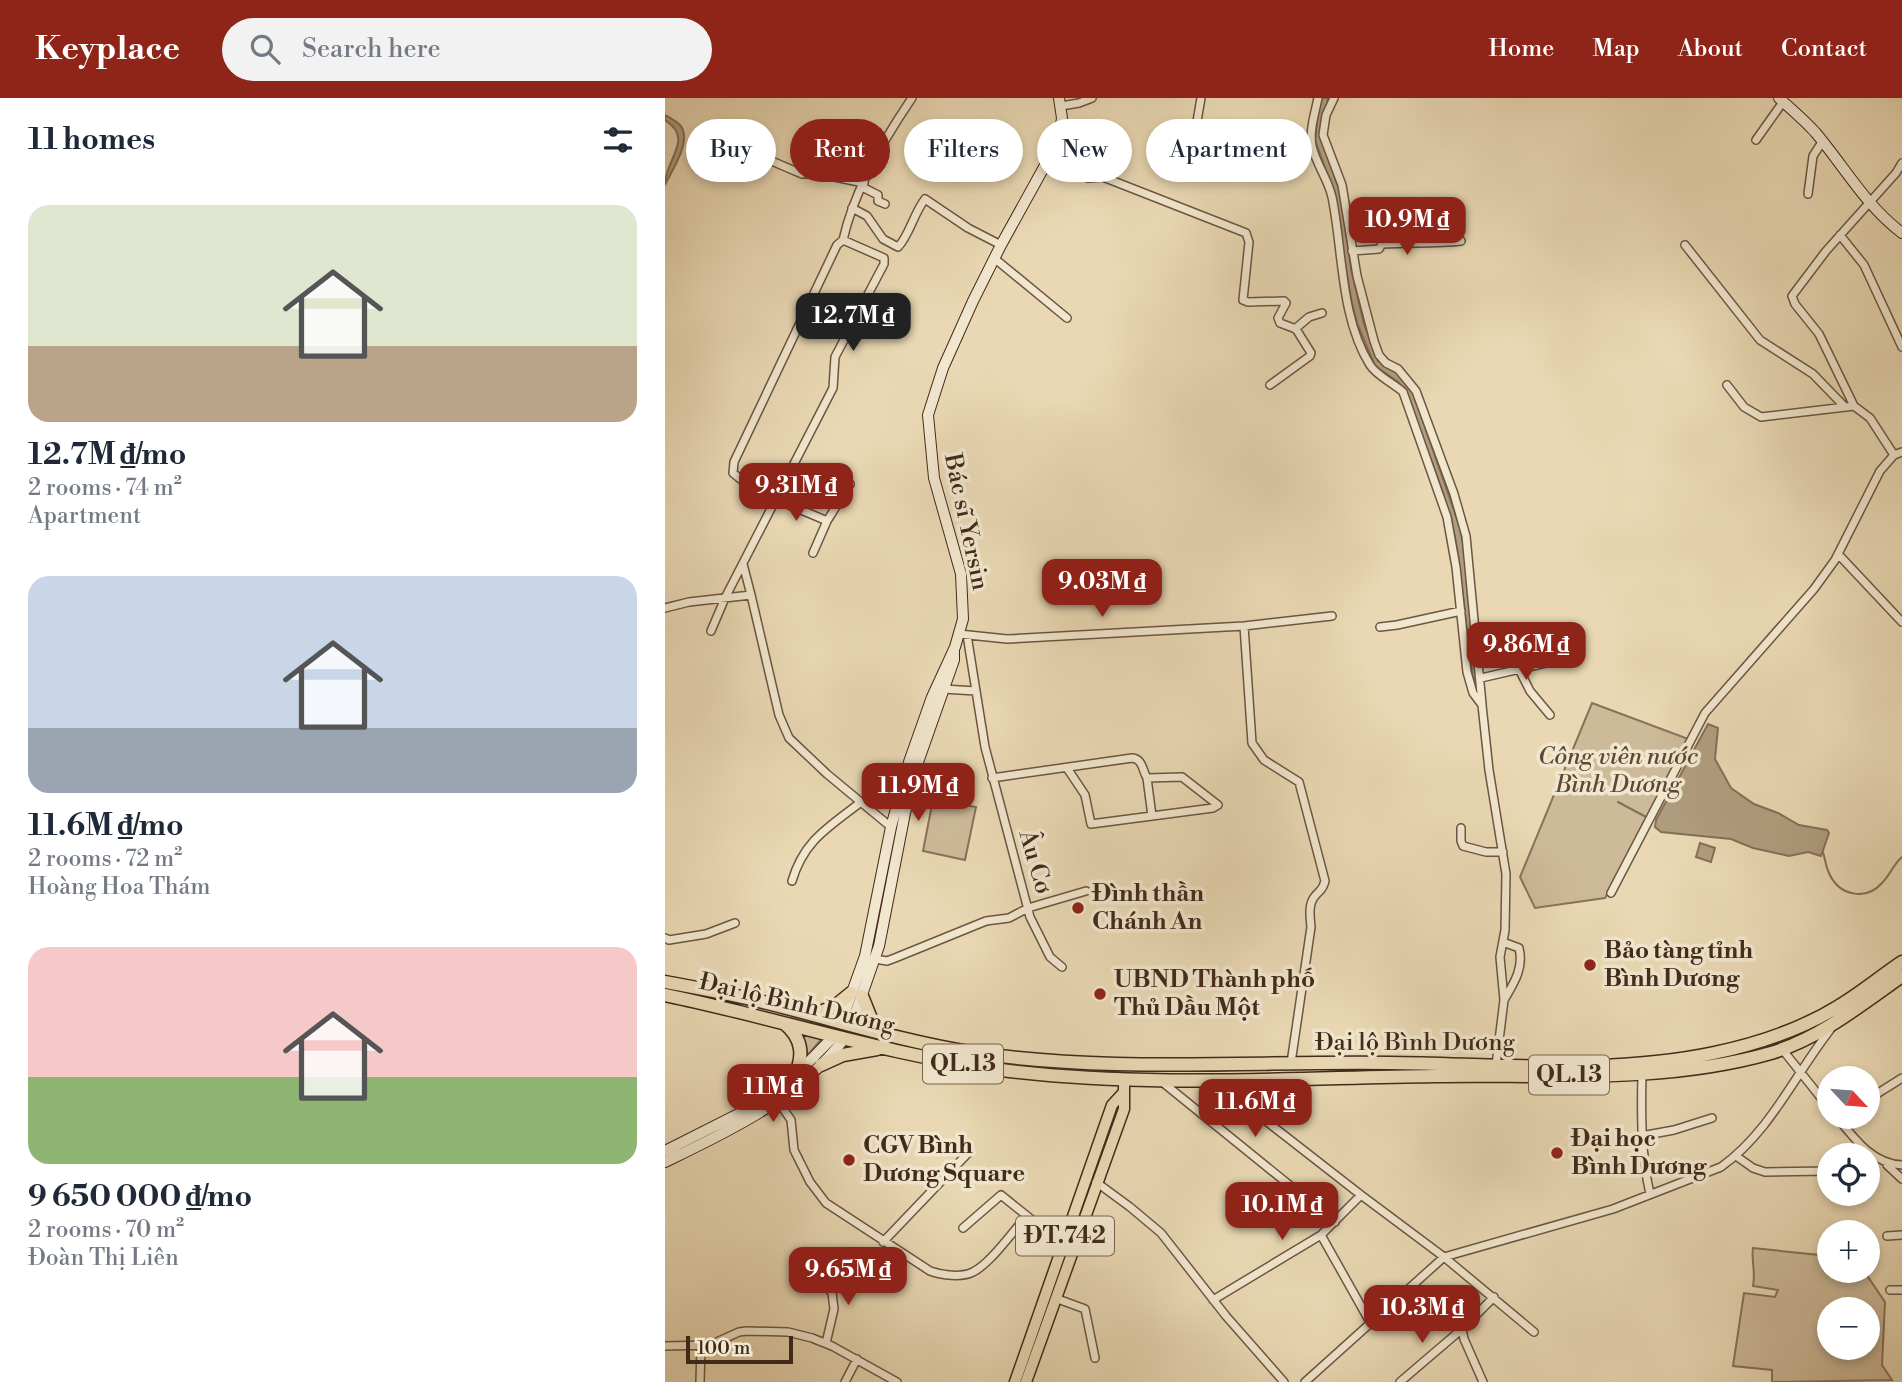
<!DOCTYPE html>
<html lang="en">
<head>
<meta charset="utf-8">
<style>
	body { margin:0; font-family:"Libre Bodoni",serif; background:#f2f2f3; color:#1f2937; height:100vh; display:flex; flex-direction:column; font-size:26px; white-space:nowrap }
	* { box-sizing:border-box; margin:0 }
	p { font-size:23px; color:#747a83 }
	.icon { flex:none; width:38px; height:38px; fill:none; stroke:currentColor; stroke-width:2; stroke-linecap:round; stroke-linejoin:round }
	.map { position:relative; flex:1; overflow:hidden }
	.drawer { display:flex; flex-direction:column; background:#fff; width:665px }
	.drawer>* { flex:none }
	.hud { position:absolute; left:21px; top:21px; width:665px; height:63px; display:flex; gap:14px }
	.needle { width:46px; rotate:116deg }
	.tools { position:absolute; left:1152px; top:968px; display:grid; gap:14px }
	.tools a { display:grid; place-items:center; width:63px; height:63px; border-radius:50%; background:#fff; box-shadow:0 4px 10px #0003; font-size:35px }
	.scale { position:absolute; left:21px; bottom:18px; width:107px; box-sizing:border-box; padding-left:7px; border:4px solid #422a1b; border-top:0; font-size:19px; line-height:24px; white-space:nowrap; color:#422a1b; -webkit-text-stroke:5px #f1e6ce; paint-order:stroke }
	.price { position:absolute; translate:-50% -60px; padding:0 16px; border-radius:14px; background:#8f2418; color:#fff; font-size:23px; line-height:46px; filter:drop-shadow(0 2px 4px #0008) }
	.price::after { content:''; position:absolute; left:50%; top:42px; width:21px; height:16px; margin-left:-10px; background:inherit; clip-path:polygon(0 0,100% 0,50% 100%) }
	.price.current { background:#222; color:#fff }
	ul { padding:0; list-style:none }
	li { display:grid; align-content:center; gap:14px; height:371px; padding:0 28px }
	li span { display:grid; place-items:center; height:217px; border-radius:21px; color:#555 }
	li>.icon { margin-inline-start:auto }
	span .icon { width:126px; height:126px; fill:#fffc; stroke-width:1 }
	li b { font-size:30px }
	h2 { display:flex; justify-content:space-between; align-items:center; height:84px; padding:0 28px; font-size:30px }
	.tag { padding:0 24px; border-radius:32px; background:#fff; box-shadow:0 4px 10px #0003; font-size:24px; line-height:63px }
	.tag.current { background:#8f2418; color:#fff }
	header { display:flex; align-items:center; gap:42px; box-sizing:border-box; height:98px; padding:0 35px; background:#8f2418; color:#fff }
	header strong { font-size:33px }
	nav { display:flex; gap:38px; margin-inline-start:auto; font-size:24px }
	.search { width:490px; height:63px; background:#f2f2f3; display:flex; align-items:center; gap:18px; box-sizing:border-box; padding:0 24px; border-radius:38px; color:#747a83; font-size:26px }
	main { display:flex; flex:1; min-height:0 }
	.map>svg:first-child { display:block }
	.green { fill:#cdba99; stroke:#88725a; stroke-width:2; fill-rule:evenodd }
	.water { fill:#b09d7f; stroke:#846f57; stroke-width:2 }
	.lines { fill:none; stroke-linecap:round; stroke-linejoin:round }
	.stream { stroke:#846f57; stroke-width:2 }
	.street-casing { stroke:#6c5641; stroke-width:10 }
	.secondary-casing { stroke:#422a1b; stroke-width:12 }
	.primary-casing { stroke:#422a1b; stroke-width:13 }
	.highway-casing { stroke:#422a1b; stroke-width:15 }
	.street { stroke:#f1e6ce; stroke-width:7 }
	.secondary { stroke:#f1e6ce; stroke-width:10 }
	.primary { stroke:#e9d8b3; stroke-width:10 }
	.highway { stroke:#e9d8b3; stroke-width:12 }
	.poi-dot { fill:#8f2418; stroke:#f1e6ce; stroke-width:2.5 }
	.labels { text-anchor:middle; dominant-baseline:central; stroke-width:7; stroke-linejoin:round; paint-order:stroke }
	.shield { fill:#f1e6ce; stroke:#766251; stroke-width:2 }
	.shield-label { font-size:23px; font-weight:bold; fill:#422a1b }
	.street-label { font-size:24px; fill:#422a1b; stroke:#f1e6ce }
	.park-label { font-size:24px; font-style:italic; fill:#5e4734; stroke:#f1e6ce }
	.poi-label { font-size:24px; font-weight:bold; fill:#422a1b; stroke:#f1e6ce; text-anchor:start }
</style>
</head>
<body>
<header>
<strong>Keyplace</strong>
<div class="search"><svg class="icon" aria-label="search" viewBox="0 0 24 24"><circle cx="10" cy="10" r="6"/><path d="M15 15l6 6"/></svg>Search here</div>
<nav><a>Home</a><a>Map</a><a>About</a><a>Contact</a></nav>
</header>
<main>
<section class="drawer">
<h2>11 homes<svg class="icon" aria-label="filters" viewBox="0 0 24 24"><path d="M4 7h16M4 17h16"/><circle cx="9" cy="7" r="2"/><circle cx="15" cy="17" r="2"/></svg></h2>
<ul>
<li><span style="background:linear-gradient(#dfe7d0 65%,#b9a48a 0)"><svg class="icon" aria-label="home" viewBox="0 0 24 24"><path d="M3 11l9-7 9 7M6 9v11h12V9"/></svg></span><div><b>12.7M ₫/mo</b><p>2 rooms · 74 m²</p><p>Apartment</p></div></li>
<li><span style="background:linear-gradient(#c9d6e8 70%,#9aa5b1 0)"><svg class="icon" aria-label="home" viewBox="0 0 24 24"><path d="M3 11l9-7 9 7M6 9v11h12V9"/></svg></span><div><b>11.6M ₫/mo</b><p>2 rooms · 72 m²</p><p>Hoàng Hoa Thám</p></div></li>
<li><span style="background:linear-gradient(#f6c9c9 60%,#8fb573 0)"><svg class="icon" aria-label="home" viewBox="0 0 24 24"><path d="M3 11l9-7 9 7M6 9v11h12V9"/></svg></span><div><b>9 650 000 ₫/mo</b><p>2 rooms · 70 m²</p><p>Đoàn Thị Liên</p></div></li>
</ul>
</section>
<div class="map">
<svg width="1237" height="1284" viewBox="0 0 1237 1284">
	<rect width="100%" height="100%" fill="#e9d8b3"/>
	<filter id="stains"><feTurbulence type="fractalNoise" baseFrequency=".00286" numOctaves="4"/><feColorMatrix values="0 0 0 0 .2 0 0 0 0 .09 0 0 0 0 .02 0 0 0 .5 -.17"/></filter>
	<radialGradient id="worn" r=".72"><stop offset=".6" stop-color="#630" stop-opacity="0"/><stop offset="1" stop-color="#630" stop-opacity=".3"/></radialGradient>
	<path class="green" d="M927 605 1026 642 940 800 870 810 855 779Z
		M268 701 311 709 300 762 258 753Z
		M137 935 158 939 143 957Z
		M1088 1150 1164 1158V1172L1199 1173 1220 1204 1217 1267 1227 1282 1107 1284V1272L1068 1268 1079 1195 1110 1199 1113 1192 1088 1188C1091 1174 1086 1164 1088 1150ZM1202 1211V1250H1164V1211Z"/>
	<path class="water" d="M655 0H663L657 31V42L676 98 686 171 699 226 713 263 730 272 746 289 794 427 799 449 813 580 808 581 792 450C783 396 758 344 740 293L733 284 710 268 692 225 686 201 669 95 650 42Z
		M0 17C5 20 11 23 15 27 28 42 7 72 0 87 0 61 30 41 0 22Z
		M1043 626 1053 630 1050 661 1066 690 1089 706 1113 715 1134 727 1162 732 1164 735 1156 758 1143 754 1124 758 1088 750 1066 741 996 734 990 729 991 722Z
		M1035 745 1050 750 1046 764 1031 759Z"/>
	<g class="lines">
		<path class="stream" d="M953 704 983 720
			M1158 754C1160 761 1161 769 1164 775 1174 798 1201 803 1217 785 1225 777 1228 767 1237 759"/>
		<g class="street-casing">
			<path id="street" d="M653 0C650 15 644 33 647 48 651 66 663 81 667 99 678 152 675 219 705 267 712 278 728 285 738 294L782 419 791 469 802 574 808 595 817 607 824 672 841 776 840 832 835 859 839 902 831 967
				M669 0 661 17 658 37 677 87 692 178 709 243 714 257 721 265 733 271 751 293 789 396 801 438 817 606
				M396 8 414 5 427 0
				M530 35 536 0
				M1091 42 1118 4
				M81 52 137 76H155L199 85
				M382 67 423 80 438 79 581 135 584 144 578 202 583 204 619 203 621 205 613 220 615 225 631 231 646 255 645 258 605 287
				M197 89 213 97V103L220 106
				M1143 96 1148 58 1157 44
				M187 110 202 118 218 141 233 149C244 138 249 115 260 101L303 130 336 147
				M1175 137 1199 167 1237 249
				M178 142C189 93 219 41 247 0
				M1020 147 1095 242 1148 276 1178 307
				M687 153 714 151 717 146C744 144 769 146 796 143
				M329 160 402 220
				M630 231 644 219 657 215
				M1062 287 1079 309 1096 319 1189 308 1205 320 1229 357 1237 354
				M1189 308 1154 236 1130 206 1127 198 1161 153 1231 75 1237 65
				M162 423C131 409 93 397 68 375L69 364 172 147 178 142
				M148 455 162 423 185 386
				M1173 456 1237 524
				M78 466 86 497
				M0 510 24 504 86 497 114 617 124 640 162 676 226 729
				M579 528 587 645 599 662 634 684 660 783C658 792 655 792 650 798 643 806 645 819 646 829L626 965
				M715 529 732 527 796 513
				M46 533 60 500 168 290 170 259 219 166V160L178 142
				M294 536 342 541 579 528 667 518
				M302 537 320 649 365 819 385 859 397 869
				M854 571 865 593 885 617
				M816 580 899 561
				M278 591 311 593
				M327 680 467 660C478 661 477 672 482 680L517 679 553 707 548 710 426 726 420 697 402 670
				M482 680 487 718
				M796 730V743L798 748 821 754H838
				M127 783C139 742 164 729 196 704
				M946 795 1040 615 1149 491 1170 462 1215 373 1229 357
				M0 840 4 842 41 836 70 825
				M838 844 854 850C859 870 849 885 839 902
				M210 861 222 863 230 860 321 823 344 820 363 810 421 793
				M1117 951 1164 1010
				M977 976C976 1017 976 1056 985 1096
				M496 983 670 1124
				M551 984 696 1097 779 1159 869 1234
				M1202 1002 1237 980
				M113 1003 126 1022 129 1052 145 1084 161 1105 265 1173C276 1177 297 1180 308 1174 326 1165 347 1134 362 1118
				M1171 1018C1189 1040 1207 1066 1237 1067
				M976 1038 1009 1032 1047 1020
				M1071 1058 1088 1070 1100 1074 1164 1073
				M1222 1067 1237 1081
				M431 1084 465 1109 496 1135 561 1218 619 1284
				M298 1130 336 1097 397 1146
				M656 1137 705 1224
				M1222 1138 1237 1137
				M218 1144 304 1054
				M156 1182 167 1195 169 1211 161 1245
				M1225 1192H1237
				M390 1200 420 1211 430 1260
				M548 1202 656 1137 696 1097
				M0 1248 45 1247 74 1234 82 1233 123 1234 147 1240 167 1248 232 1284
				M35 1284 36 1248
				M180 1284 192 1261
				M640 1284 779 1159 948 1111 1056 1069C1105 1034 1129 978 1165 932
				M735 1284 797 1231
				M818 1284 799 1241 797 1231 829 1199"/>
		</g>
		<g class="secondary-casing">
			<path id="secondary" d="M1114 0C1126 11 1139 22 1150 34 1179 68 1200 107 1237 135
				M176 925 200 858 226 729 244 664 267 599 290 549 298 521 296 476 269 380 263 317 278 270 308 203 336 147 394 42 397 20 394 0
				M186 928 214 848 240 715 252 667 289 562V553
				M0 1053 95 1005 129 979 169 938
				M0 1064C66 1032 133 1001 179 941"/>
		</g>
		<g class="primary-casing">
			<path id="primary" d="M350 1284 447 1007 457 996
				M361 1284 459 1011V981"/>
		</g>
		<g class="highway-casing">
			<path id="highway" d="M0 884C27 889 54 894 81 900 156 917 229 942 304 954 443 975 585 963 725 965 831 966 945 977 1049 955 1092 946 1137 931 1174 908 1196 895 1216 878 1237 864
				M0 897C112 920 222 957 336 972 479 990 626 980 769 978 881 976 997 986 1106 955 1155 940 1196 907 1237 878
				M197 898 207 923 222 935
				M148 917 170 908 186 895
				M120 926C138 941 139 959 129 979
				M156 967 178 957 212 951"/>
		</g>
		<use href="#street" class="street"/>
		<use href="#secondary" class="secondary"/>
		<use href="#primary" class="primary"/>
		<use href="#highway" class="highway"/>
	</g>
	<g class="poi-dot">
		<circle cx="413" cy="810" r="7"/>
		<circle cx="925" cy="867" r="7"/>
		<circle cx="435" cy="896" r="7"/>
		<circle cx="892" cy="1055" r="7"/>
		<circle cx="184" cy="1062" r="7"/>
	</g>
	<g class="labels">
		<g class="shield">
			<rect x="258" y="946.5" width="80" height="39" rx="5"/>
			<rect x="864" y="957.5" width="80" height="39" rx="5"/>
			<rect x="351" y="1118.5" width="98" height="39" rx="5"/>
		</g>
		<g class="shield-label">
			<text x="298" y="966">QL.13</text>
			<text x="904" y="977">QL.13</text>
			<text x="400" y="1138">ĐT.742</text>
		</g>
		<g class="street-label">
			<text transform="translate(301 424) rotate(78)">Bác sĩ Yersin</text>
			<text transform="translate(370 764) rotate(74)">Âu Cơ</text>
			<text transform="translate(132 906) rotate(13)">Đại lộ Bình Dương</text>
			<text x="750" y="945">Đại lộ Bình Dương</text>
		</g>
		<g class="park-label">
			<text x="953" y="659">Công viên nước<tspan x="953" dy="28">Bình Dương</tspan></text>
		</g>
		<g class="poi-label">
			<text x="427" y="796">Đình thần<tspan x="427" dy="28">Chánh An</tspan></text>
			<text x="939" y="853">Bảo tàng tỉnh<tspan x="939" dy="28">Bình Dương</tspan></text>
			<text x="449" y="882">UBND Thành phố<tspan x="449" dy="28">Thủ Dầu Một</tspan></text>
			<text x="906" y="1041">Đại học<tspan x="906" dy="28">Bình Dương</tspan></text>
			<text x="198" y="1048">CGV Bình<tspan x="198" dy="28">Dương Square</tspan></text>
		</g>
	</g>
	<rect width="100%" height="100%" filter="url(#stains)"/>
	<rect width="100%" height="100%" fill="url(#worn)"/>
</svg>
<div class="tools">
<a><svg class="needle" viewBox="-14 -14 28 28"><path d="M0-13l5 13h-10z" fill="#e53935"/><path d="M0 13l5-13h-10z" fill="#747a83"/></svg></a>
<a><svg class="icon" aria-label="locate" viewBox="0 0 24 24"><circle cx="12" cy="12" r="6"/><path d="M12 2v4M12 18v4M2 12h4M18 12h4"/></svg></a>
<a>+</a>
<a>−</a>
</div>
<div class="scale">100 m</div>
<b class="price" style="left:742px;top:159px">10.9M ₫</b>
<b class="price current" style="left:188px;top:255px">12.7M ₫</b>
<b class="price" style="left:131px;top:425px">9.31M ₫</b>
<b class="price" style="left:437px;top:521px">9.03M ₫</b>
<b class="price" style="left:861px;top:584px">9.86M ₫</b>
<b class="price" style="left:253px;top:725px">11.9M ₫</b>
<b class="price" style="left:108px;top:1026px">11M ₫</b>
<b class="price" style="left:590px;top:1041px">11.6M ₫</b>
<b class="price" style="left:617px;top:1144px">10.1M ₫</b>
<b class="price" style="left:183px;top:1209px">9.65M ₫</b>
<b class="price" style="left:757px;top:1247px">10.3M ₫</b>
<div class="hud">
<a class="tag">Buy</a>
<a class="tag current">Rent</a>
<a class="tag">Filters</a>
<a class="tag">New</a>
<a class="tag">Apartment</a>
</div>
</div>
</main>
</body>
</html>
